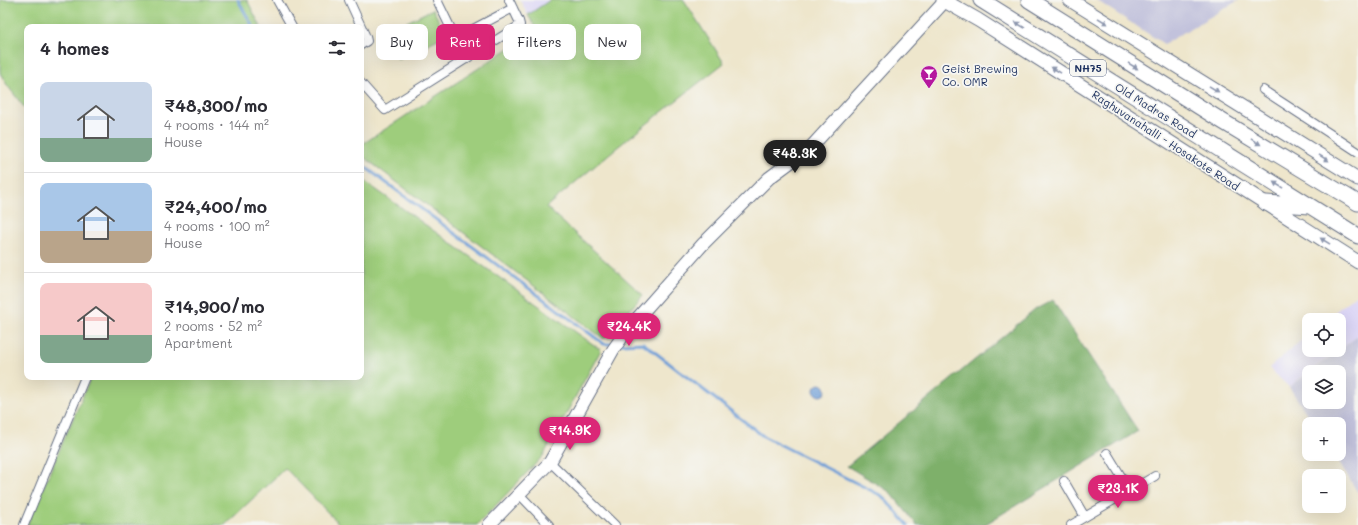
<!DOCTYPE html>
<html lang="en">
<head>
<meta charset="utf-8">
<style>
	body { margin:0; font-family:Mali,sans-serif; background:#f7f7f7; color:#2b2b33; height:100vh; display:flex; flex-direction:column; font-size:15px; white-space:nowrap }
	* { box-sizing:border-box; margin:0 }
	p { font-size:13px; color:#7c7c81 }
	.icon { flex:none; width:22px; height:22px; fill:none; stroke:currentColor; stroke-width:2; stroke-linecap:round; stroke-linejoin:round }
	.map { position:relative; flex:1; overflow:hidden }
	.drawer { position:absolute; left:24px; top:24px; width:340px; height:356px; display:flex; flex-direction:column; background:#fff; border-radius:8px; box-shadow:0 4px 16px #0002 }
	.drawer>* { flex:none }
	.guide { position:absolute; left:376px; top:24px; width:380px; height:36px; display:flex; gap:8px }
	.fabs { position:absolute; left:1302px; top:313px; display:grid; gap:8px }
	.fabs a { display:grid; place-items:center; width:44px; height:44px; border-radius:8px; background:#fff; box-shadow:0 4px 16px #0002; font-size:20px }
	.price { position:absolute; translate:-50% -34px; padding:0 9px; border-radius:14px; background:#db2777; color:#fff; font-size:13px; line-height:26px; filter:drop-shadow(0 1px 2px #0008) }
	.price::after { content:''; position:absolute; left:50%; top:24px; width:12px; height:9px; margin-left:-6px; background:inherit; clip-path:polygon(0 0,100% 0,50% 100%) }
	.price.current { background:#222; color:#fff }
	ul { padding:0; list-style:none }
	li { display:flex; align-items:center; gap:12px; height:100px; padding:0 16px }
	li+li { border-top:1px solid #e1e1e2 }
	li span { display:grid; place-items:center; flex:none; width:112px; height:80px; border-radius:8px; color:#555 }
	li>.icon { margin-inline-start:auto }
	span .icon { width:48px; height:48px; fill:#fffc; stroke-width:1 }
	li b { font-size:17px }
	h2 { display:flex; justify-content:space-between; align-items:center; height:48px; padding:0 16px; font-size:17px }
	.pill { padding:0 14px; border-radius:8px; background:#fff; box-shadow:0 4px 16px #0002; font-size:14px; line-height:36px }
	.pill.current { background:#db2777; color:#fff }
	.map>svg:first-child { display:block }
	.built { fill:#dcd6f6 }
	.industrial { fill:#c2c2dc }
	.green { fill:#9ecd7b; stroke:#5c7e6c }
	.forest { fill:#7eb06b; stroke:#4c7064 }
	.water { fill:#6e9ed7; stroke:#44669a }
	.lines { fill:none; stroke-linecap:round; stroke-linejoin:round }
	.stream { stroke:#6e9ed7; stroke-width:3 }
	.street-casing { stroke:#656f84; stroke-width:10 }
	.secondary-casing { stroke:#656f84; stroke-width:14 }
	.primary-casing { stroke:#656f84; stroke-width:15 }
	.highway-casing { stroke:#656f84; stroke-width:17 }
	.street { stroke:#fff; stroke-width:8 }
	.secondary { stroke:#fff; stroke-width:12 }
	.primary { stroke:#fff; stroke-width:13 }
	.highway { stroke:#fff; stroke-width:15 }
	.oneway { fill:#8d97ae }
	.labels { text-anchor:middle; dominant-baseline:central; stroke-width:3.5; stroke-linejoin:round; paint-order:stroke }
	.shield { fill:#f6f6f2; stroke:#5d6b8a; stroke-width:1 }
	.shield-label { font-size:10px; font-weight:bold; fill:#1b2f5e }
	.poi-label { font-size:11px; fill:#1b2f5e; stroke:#f6f6f2; text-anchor:start }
	.street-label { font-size:11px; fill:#1b2f5e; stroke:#f6f6f2 }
</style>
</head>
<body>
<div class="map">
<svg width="1358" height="525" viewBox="0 0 1358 525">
	<rect width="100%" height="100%" fill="#f6f6f2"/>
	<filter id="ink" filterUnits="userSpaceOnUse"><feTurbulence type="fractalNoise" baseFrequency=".025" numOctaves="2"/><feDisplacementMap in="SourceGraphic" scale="8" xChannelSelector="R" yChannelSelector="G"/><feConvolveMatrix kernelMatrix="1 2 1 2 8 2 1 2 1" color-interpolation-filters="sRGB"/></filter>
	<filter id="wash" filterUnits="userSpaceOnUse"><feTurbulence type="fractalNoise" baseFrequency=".012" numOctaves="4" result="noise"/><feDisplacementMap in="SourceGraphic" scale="16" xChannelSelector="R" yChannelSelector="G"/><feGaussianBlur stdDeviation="0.9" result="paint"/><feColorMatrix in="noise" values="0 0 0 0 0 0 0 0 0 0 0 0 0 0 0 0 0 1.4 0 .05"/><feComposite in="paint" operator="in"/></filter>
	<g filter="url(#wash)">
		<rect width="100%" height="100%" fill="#eee6cc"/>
		<path class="built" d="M520 0H550L528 15Z
			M1358 293V336L1289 387 1269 368 1309 334V350H1339V320H1325Z"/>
		<path class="industrial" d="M1096 0H1239L1164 44Z
			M1358 336V493L1334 454H1339V424H1314L1289 387 1309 373V402H1339V372H1310Z"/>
		<path class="green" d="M0 0H247L261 27H27V111L7 85 0 73Z
			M550 0H684L724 63 615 149 546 207 643 295 604 339 361 155V145L537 30 528 15Z
			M433 9 446 35 398 59 385 33Z
			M364 181 601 350 543 456 477 525H340L285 468 225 525H27L91 377H361V182Z"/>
		<path class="forest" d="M1053 300 1138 431 984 525H917L890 492 847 466 1036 309Z"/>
		<path class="water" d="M814 390a6 6 0 1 1 12 0a6 6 0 1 1-12 0Z"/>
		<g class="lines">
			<path class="stream" d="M238 0 253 27
				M361 164 604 344H613
				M621 344 643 343 763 436 882 496 908 525"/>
		</g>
	</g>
	<g filter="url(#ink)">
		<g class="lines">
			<g class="street-casing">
				<path id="street" d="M277 0 292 27
					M349 0 366 37 367 41 361 45
					M437 0 454 35 458 37 513 8
					M361 83 385 110 520 25 519 21 509 0
					M1263 90 1358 152
					M1107 453 1130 491
					M550 462 615 525
					M1064 481 1085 517
					M519 494 549 525
					M24 525 85 377
					M1071 525 1155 476"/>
			</g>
			<g class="secondary-casing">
				<path id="secondary" d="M489 525 550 462 613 350 627 330 703 244 769 178 811 147 945 1"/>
			</g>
			<g class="primary-casing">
				<path id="primary" d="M943 0 978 20 1358 262
					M1070 0 1358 179"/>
			</g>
			<g class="highway-casing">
				<path id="highway" d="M981 0 1358 236
					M1029 0 1222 121 1358 203
					M1266 203 1310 206"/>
			</g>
			<use href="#street" class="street"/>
			<use href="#secondary" class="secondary"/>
			<use href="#primary" class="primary"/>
			<use href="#highway" class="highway"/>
		</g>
		<defs><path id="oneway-solid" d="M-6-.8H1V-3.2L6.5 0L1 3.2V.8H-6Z"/></defs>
		<g class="oneway">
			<use href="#oneway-solid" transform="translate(1103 21) rotate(32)"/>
			<use href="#oneway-solid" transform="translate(1020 25) rotate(-148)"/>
			<use href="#oneway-solid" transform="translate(1133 66) rotate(32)"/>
			<use href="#oneway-solid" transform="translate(1056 70) rotate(-148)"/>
			<use href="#oneway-solid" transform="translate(1214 89) rotate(32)"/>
			<use href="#oneway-solid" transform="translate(1256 142) rotate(31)"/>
			<use href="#oneway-solid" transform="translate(1324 158) rotate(32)"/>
			<use href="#oneway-solid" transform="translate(1278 185) rotate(-148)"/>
			<use href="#oneway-solid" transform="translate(1325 241) rotate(-148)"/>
		</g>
	</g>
	<defs>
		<g id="bar-pin" transform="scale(0.9)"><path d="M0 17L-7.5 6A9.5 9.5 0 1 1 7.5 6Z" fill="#b5179e" stroke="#f6f6f2"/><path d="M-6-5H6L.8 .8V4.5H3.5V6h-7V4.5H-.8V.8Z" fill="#fff"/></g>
	</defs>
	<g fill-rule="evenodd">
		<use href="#bar-pin" x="929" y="74"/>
	</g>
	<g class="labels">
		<rect class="shield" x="1070" y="60" width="36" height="16" rx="3"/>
		<g class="shield-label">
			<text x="1088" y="68">NH75</text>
		</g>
		<g class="poi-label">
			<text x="942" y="68">Geist Brewing<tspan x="942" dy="13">Co. OMR</tspan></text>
		</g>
		<g class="street-label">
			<text transform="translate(1156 110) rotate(32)">Old Madras Road</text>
			<text transform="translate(1166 140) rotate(33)">Raghuvanahalli - Hosakote Road</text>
		</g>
	</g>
</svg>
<div class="fabs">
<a><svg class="icon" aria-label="locate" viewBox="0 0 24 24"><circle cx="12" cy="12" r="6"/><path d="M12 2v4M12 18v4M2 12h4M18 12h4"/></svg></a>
<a><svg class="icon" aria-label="layers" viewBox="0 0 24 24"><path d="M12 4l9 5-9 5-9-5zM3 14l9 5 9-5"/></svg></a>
<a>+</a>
<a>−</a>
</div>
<b class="price current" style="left:795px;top:174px">₹48.3K</b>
<b class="price" style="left:629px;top:347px">₹24.4K</b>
<b class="price" style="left:570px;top:451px">₹14.9K</b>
<b class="price" style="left:1118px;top:509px">₹23.1K</b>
<div class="guide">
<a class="pill">Buy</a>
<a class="pill current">Rent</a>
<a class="pill">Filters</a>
<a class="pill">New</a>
</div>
<section class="drawer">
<h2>4 homes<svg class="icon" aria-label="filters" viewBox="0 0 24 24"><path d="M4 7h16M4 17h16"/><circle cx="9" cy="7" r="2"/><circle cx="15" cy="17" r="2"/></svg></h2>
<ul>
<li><span style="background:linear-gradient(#c9d6e8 70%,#7fa58c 0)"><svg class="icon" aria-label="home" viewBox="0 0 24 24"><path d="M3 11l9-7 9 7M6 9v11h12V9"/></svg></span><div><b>₹48,300/mo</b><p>4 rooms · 144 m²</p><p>House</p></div></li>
<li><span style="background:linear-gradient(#a9c7e8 60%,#b9a48a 0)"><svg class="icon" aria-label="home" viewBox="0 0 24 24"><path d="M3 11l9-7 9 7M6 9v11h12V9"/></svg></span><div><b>₹24,400/mo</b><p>4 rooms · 100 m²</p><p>House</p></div></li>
<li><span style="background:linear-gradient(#f6c9c9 65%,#7fa58c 0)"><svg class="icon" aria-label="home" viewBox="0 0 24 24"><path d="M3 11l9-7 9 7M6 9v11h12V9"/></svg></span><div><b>₹14,900/mo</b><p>2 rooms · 52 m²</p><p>Apartment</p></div></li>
</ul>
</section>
</div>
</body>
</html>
